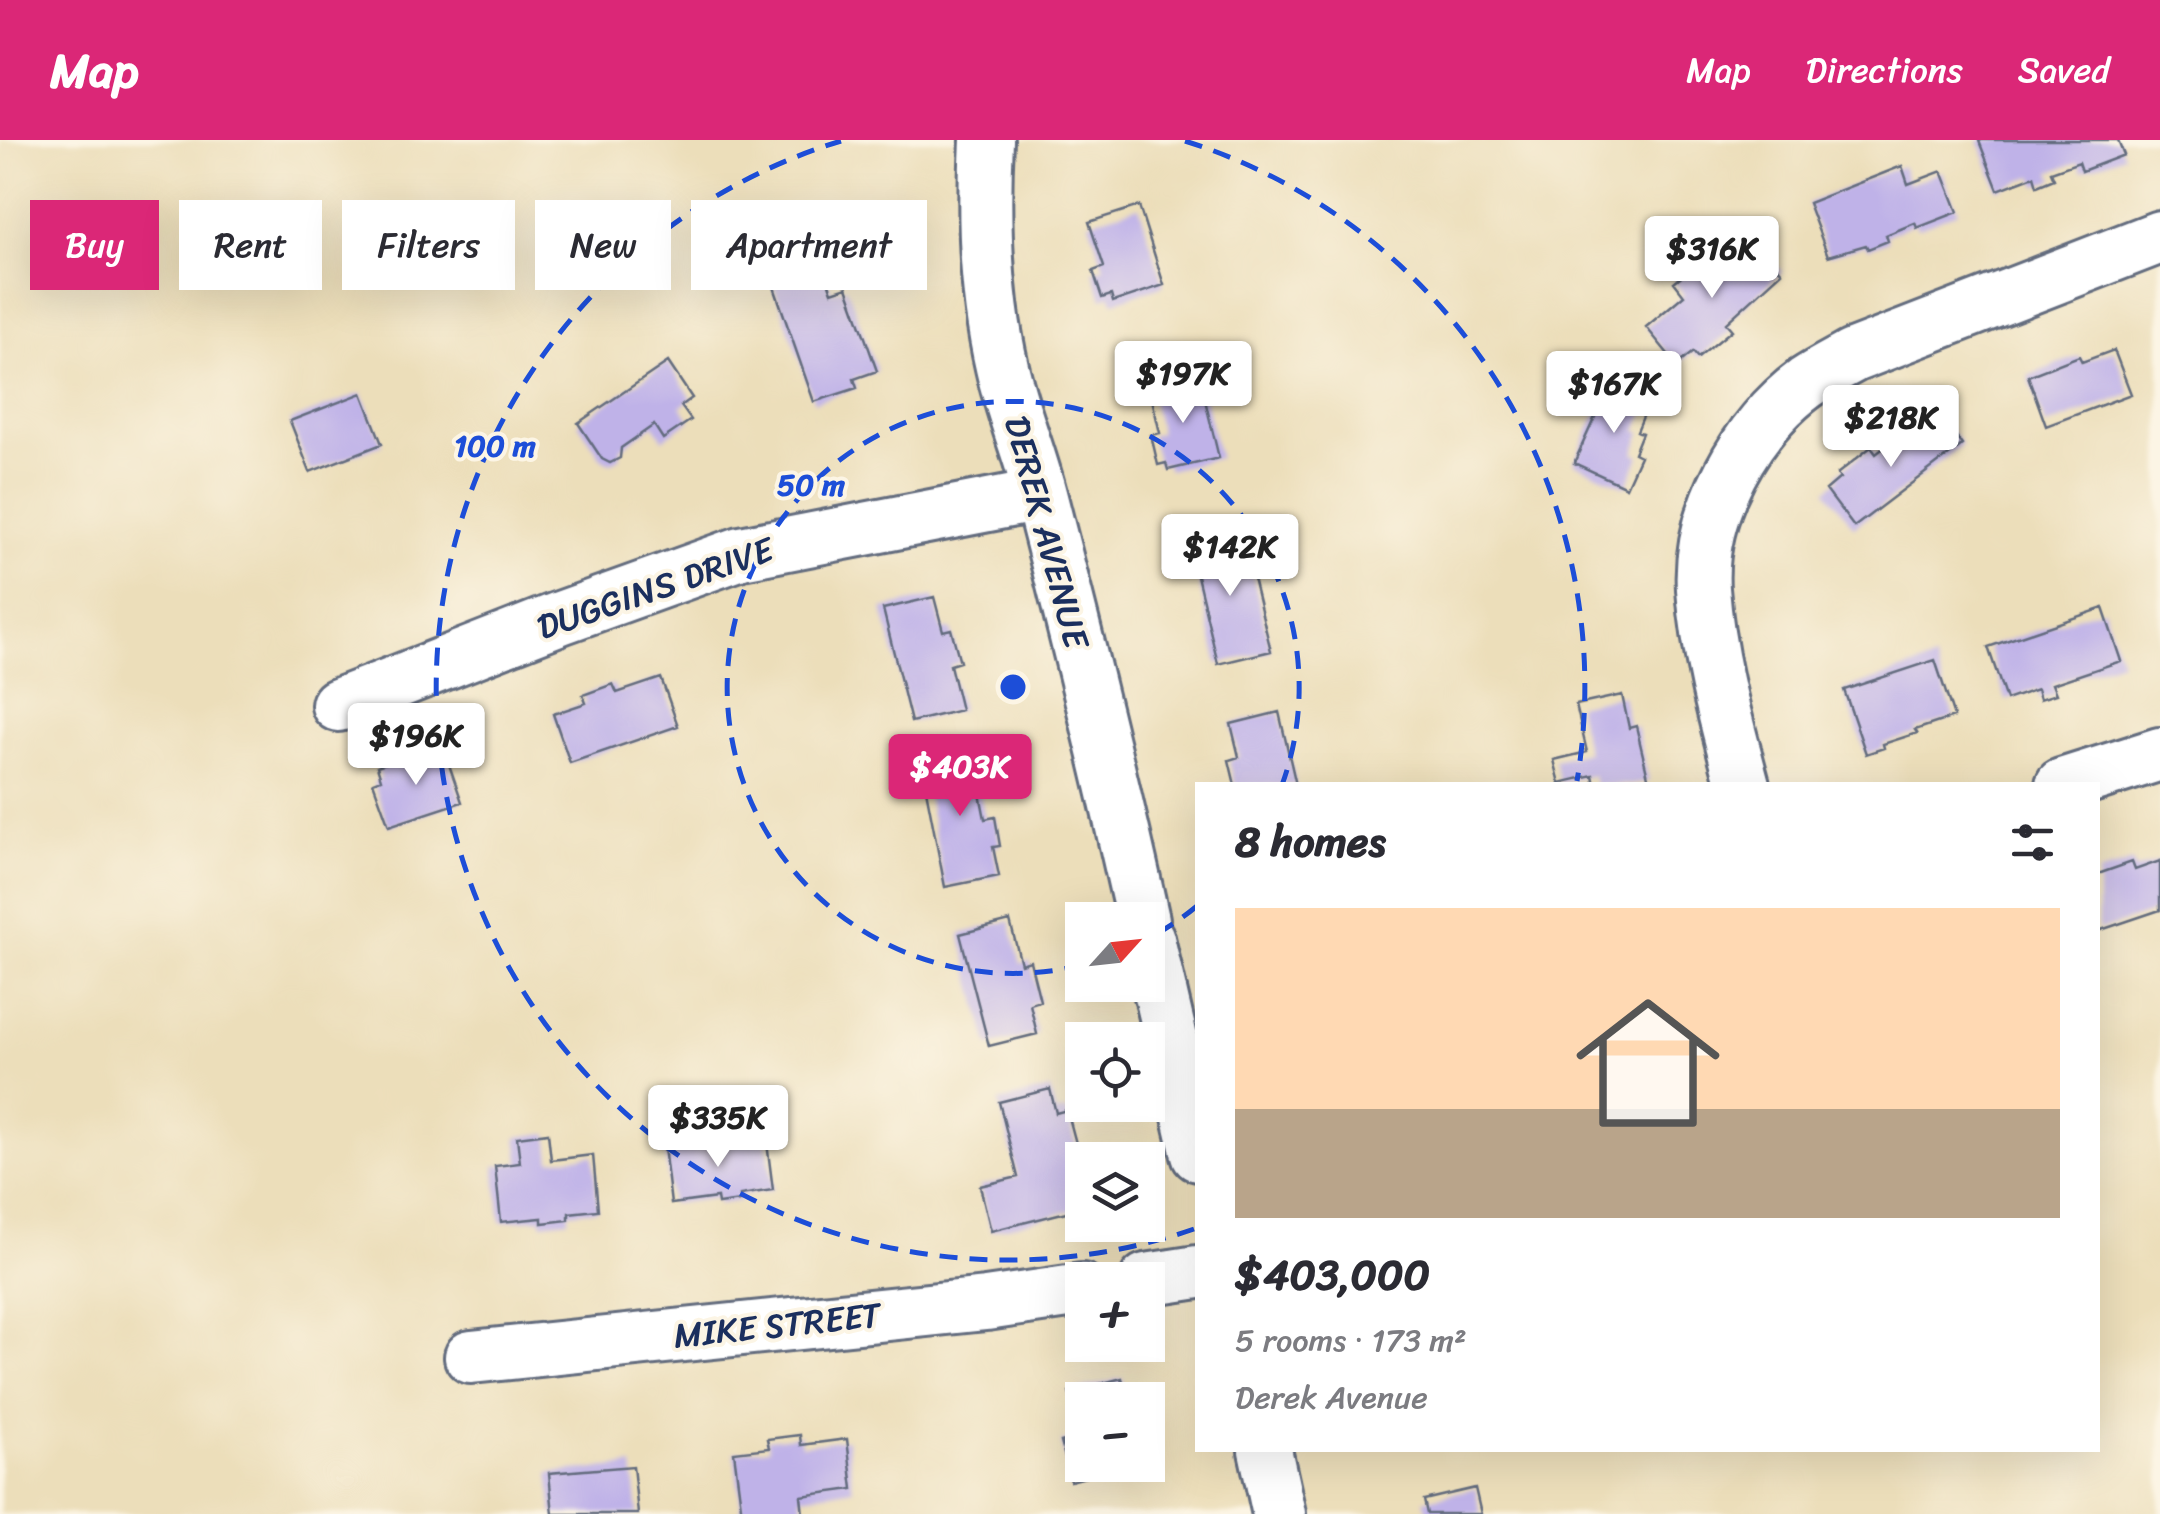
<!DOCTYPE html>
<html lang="en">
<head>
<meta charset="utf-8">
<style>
	body { margin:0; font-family:Sriracha,sans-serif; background:#f2f2f3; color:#2b2b33; height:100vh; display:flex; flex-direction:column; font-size:38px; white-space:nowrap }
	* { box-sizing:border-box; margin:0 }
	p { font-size:32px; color:#7c7c81 }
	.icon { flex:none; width:55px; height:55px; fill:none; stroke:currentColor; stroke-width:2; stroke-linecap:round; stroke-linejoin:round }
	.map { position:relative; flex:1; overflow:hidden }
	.drawer { position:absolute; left:1195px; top:642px; width:905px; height:670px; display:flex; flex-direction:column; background:#fff; border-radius:0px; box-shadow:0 10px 40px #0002 }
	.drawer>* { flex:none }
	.hud { position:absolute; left:30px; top:60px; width:950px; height:90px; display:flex; gap:20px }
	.needle { width:65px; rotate:63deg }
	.tools { position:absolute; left:1065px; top:762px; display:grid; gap:20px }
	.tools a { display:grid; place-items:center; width:100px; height:100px; border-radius:0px; background:#fff; box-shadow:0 10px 40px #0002; font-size:50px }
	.price { position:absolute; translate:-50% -85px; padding:0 22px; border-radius:10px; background:#fff; color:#222; font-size:32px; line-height:65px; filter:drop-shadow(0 2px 5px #0008) }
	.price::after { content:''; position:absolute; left:50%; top:60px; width:30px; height:22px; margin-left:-15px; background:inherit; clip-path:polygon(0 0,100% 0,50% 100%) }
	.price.on { background:#db2777; color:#fff }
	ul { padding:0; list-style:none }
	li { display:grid; align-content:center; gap:20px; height:530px; padding:0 40px }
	li span { display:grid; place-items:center; height:310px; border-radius:0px; color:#555 }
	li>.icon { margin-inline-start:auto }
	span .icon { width:180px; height:180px; fill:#fffc; stroke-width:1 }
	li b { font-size:42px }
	h2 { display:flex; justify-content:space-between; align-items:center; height:120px; padding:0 40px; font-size:42px }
	.chip { padding:0 35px; border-radius:0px; background:#fff; box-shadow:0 10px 40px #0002; font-size:35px; line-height:90px }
	.chip.on { background:#db2777; color:#fff }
	header { display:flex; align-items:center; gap:60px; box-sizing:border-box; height:140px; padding:0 50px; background:#db2777; color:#fff }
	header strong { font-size:48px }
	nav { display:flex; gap:55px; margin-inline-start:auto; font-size:35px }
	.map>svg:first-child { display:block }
	.building { fill:#bfb2e8 }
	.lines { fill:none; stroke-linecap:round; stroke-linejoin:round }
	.minor-casing { stroke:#646c7e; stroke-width:58 }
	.minor { stroke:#fff; stroke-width:52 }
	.ring { fill:none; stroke:#1d4ed8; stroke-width:5; stroke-dasharray:18 12 }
	.labels { text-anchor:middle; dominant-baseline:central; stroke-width:8; stroke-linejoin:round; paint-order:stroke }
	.street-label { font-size:35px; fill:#1b2f5e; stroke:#fcf5e5 }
	.centre { fill:#1d4ed8; stroke:#fcf5e5; stroke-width:5 }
	.ring-label { font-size:30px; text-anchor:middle; font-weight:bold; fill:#1d4ed8; stroke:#fcf5e5; stroke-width:8; stroke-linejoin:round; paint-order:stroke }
</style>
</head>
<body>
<header>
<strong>Map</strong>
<nav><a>Map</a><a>Directions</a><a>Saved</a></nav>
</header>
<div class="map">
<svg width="2160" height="1374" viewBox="0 0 2160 1374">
	<rect width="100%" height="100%" fill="#fcf5e5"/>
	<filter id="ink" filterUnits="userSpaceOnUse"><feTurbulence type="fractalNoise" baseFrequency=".01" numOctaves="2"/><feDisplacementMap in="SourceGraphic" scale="20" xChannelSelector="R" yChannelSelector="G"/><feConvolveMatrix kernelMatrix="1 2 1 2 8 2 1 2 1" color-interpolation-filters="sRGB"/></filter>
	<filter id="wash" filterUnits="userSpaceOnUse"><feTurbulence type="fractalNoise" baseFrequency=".0048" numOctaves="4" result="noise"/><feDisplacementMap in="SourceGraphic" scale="40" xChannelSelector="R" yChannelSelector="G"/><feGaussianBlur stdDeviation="2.25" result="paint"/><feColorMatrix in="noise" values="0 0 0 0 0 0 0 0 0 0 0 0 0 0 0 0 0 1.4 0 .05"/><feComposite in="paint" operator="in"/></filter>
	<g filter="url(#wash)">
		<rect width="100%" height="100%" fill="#ecdeba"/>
		<g id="blocks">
			<path class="building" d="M1982 0H2118L2124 15 2082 31 2079 22 2051 32 2054 39 2037 46 2034 36 1998 50 1979 1Z
				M1902 26 1908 44 1942 31 1958 72 1917 88 1915 83 1886 95 1888 101 1868 109 1866 105 1828 116 1808 63Z
				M1139 66 1164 145 1113 162 1111 155 1102 158 1093 131 1104 127 1089 82Z
				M1753 98 1782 132 1726 183 1732 190 1698 218 1693 212 1677 225 1646 187 1684 155 1674 142 1705 117 1715 129Z
				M823 127 832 152 847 147 877 231 854 239 857 248 814 262 773 144Z
				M2114 210 2131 254 2046 286 2028 236 2079 216 2082 222Z
				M668 222 692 258 681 266 691 280 663 299 654 285 621 308 620 318 610 323 602 319 578 283Z
				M1200 239 1219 318 1168 330 1166 323 1158 325 1151 295 1160 293 1150 251Z
				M1611 242 1650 260 1637 291 1642 293 1634 313 1640 316 1626 347 1574 323Z
				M362 253 382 304 310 332 290 281Z
				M1938 273 1962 305 1854 387 1826 350 1840 338 1837 334 1871 307 1876 314 1895 299 1899 303Z
				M1242 393 1271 511 1218 524 1190 406Z
				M934 457 943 491 951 489 960 522 950 525 961 570 911 582 883 469Z
				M2103 468 2121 521 2052 544 2056 554 2040 559 2037 549 2006 560 1988 507Z
				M1935 520 1954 577 1915 590 1917 593 1883 604 1884 608 1866 614 1844 550Z
				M661 538 678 586 570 623 553 574 586 563 583 555 613 544 617 553Z
				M1622 555 1629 588 1636 586 1649 641 1631 645H1595L1593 635 1560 643 1554 620 1587 612 1576 565Z
				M1279 572 1296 645H1235L1229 620 1239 617 1231 584Z
				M971 608 985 679 995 677 1000 706 993 707 999 736 945 747 920 619Z
				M445 613 462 662 389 686 373 642 381 639 377 626 413 614 416 623Z
				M2160 721V770L2098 791V734L2132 722 2135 730Z
				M1010 781 1021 824 1030 821 1040 861 1030 864 1037 894 989 906 960 794Z
				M1050 949 1056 973 1067 970 1081 1022 1070 1025 1082 1068 991 1091 980 1046 1018 1037 999 962Z
				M548 993 551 1020 593 1015 598 1070 569 1073V1080L542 1083V1078L501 1082 495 1026 520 1023 517 997Z
				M766 995 773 1050 740 1055V1061L718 1064 717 1058 671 1064 664 1007Z
				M1122 1238 1128 1260H1082V1325L1127 1326 1071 1341 1061 1302 1080 1297 1069 1252Z
				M800 1295 801 1305 847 1299 853 1349 801 1356 803 1374H742L734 1312 769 1308 767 1299Z
				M633 1326 638 1374H553L549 1333Z
				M1475 1348 1481 1374H1427L1424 1360Z"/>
		</g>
	</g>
	<g filter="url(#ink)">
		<use href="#blocks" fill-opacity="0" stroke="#646c7e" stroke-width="2.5"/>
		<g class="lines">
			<g class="minor-casing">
				<path id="minor" d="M987 0C983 75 985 154 1002 227 1012 272 1030 314 1041 358 1077 498 1112 639 1143 780
					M338 565 560 478 741 413 1040 355
					M1743 645C1726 581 1708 516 1703 449 1698 373 1746 287 1806 243 1821 233 1837 225 1853 216L2160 97
					M2062 645 2160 614
					M1148 799 1198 1015
					M1146 1140 1198 1132
					M471 1217 986 1164 1082 1150
					M1265 1310 1279 1374"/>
			</g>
			<use href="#minor" class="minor"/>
		</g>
	</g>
	<g class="ring">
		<path d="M1197 766A286 286 0 0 1 1149 798M1082 825A286 286 0 1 1 1282 645"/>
		<path d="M1194 1089A572 572 0 1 1 841 1M1185 1A572 572 0 0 1 1577 641"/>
	</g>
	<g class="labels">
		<g class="street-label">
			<text transform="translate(1047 392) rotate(75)">DEREK AVENUE</text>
			<text transform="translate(655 448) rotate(-19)">DUGGINS DRIVE</text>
			<text transform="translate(777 1185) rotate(-6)">MIKE STREET</text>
		</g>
	</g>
	<circle cx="1013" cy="547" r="15" class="centre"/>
	<g class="ring-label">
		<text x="495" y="316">100 m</text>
		<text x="811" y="355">50 m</text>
	</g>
</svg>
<div class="tools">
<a><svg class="needle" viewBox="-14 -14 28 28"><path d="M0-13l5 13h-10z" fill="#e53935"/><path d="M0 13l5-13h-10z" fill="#7c7c81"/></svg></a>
<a><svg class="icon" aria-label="locate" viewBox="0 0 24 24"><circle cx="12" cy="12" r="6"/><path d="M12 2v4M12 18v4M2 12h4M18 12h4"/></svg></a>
<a><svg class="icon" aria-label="layers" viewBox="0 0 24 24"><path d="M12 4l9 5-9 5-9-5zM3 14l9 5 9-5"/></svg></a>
<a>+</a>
<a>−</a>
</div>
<b class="price" style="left:1712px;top:161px">$316K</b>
<b class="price" style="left:1183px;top:286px">$197K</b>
<b class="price" style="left:1614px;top:296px">$167K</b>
<b class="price" style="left:1891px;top:330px">$218K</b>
<b class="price" style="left:1230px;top:459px">$142K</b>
<b class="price" style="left:416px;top:648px">$196K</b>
<b class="price on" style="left:960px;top:679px">$403K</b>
<b class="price" style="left:718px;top:1030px">$335K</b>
<div class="hud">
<a class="chip on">Buy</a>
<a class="chip">Rent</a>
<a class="chip">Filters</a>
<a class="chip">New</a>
<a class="chip">Apartment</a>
</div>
<section class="drawer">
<h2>8 homes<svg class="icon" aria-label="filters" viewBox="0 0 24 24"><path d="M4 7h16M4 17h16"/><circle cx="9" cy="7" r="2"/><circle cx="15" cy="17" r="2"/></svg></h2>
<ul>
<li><span style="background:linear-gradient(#ffd9b3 65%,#b9a48a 0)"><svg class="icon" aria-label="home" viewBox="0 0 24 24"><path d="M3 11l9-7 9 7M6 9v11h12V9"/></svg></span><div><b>$403,000</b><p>5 rooms · 173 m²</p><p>Derek Avenue</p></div></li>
</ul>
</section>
</div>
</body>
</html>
